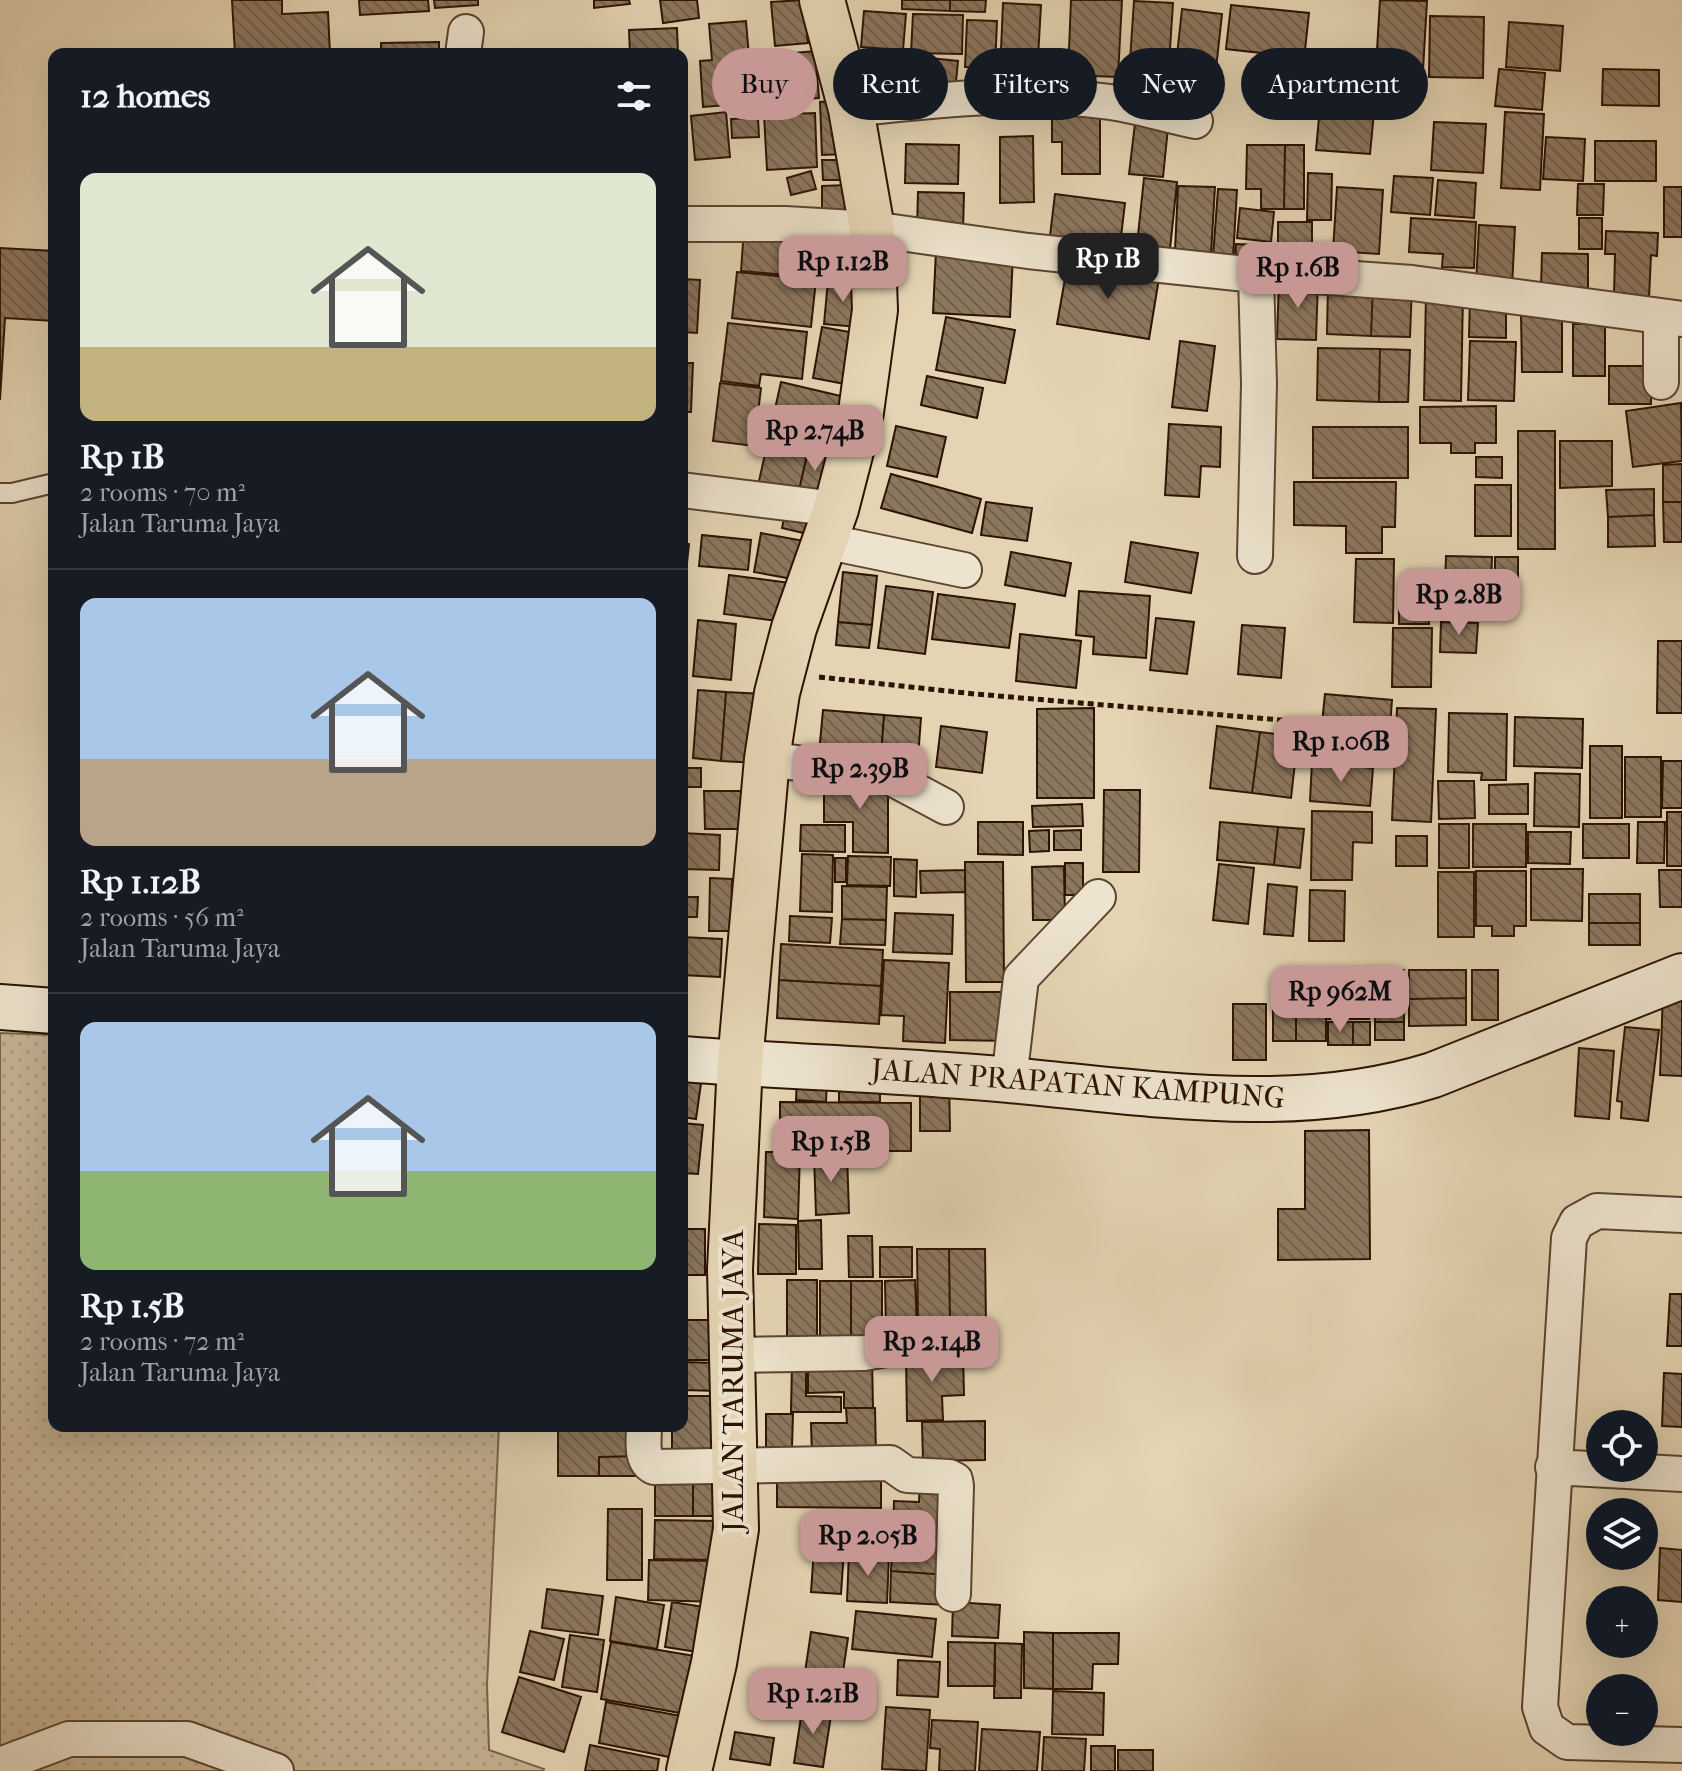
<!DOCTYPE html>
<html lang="en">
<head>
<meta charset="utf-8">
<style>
	body { margin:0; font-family:"IM FELL French Canon",serif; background:#20242c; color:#f1f3f6; height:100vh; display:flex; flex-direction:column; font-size:30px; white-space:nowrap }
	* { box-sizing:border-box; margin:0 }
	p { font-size:26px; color:#9ea1a6 }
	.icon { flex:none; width:44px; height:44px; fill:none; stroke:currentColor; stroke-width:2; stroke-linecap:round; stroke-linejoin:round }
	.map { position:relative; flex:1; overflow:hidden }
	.sheet { position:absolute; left:48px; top:48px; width:640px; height:1384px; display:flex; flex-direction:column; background:#171b24; border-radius:16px; box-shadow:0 8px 32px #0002 }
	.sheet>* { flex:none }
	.banner { position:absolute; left:712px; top:48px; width:760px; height:72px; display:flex; gap:16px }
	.fabs { position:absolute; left:1586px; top:1410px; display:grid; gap:16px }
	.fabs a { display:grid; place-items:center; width:72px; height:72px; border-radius:50%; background:#171b24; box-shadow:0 8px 32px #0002; font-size:40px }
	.price { position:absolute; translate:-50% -68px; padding:0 18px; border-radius:16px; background:#c59692; color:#111; font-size:26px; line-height:52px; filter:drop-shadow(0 2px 4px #0008) }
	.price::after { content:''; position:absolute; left:50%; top:48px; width:24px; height:18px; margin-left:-12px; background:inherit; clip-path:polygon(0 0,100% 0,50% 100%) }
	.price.active { background:#222; color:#fff }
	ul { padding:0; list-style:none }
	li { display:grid; align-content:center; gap:16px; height:424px; padding:0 32px }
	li+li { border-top:2px solid #363941 }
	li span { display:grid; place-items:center; height:248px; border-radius:16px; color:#555 }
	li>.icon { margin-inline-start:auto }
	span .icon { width:144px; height:144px; fill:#fffc; stroke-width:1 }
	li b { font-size:34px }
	h2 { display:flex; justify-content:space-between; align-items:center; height:96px; padding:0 32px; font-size:34px }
	.pill { padding:0 28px; border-radius:36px; background:#171b24; box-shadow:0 8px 32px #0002; font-size:28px; line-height:72px }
	.pill.active { background:#c59692; color:#111 }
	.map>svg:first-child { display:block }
	.grass { fill:url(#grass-dots); stroke:#79634c; stroke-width:2 }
	.building { fill:url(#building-back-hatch); stroke:#2d1303; stroke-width:2 }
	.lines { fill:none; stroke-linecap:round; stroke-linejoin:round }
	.lane-casing { stroke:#5b432f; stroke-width:22 }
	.street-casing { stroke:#5b432f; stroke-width:38 }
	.secondary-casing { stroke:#2d1303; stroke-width:48 }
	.primary-casing { stroke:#2d1303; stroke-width:48 }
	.path { stroke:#2d1303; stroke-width:5; stroke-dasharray:6 4; stroke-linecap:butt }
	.lane { stroke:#ede3ce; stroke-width:18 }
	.street { stroke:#ede3ce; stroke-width:34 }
	.secondary { stroke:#ede3ce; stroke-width:44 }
	.primary { stroke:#e4d4b3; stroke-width:44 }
	.labels { text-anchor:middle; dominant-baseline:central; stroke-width:8; stroke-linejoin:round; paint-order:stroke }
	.street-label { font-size:30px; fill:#2d1303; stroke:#ede3ce }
</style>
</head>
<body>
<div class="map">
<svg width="1682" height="1771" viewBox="0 0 1682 1771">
	<defs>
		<pattern id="grass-dots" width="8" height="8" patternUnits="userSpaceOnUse" patternTransform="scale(2)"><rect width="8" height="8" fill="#c5b395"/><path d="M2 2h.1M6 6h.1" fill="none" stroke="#aa997f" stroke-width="1.8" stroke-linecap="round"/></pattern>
		<pattern id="building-back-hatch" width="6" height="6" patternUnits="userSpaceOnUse" patternTransform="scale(2)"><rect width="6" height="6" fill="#8c775f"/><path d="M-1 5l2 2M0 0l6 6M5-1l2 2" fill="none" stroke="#73604c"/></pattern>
	</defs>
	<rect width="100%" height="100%" fill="#e4d4b3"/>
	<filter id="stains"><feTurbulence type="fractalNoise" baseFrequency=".0025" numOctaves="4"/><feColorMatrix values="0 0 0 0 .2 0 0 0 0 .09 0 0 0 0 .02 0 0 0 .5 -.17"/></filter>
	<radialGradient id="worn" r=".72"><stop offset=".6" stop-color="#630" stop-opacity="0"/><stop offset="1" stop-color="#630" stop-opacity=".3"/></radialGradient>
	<path class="grass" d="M0 1033 54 1035V1426H499L487 1685 489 1750 544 1769 543 1771H0Z"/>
	<path class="building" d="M232 0H282V14L328 12 330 54H235Z
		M359 0H428L429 11 360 15Z
		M434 0H478V5L435 8Z
		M594 0H629L630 4 594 8Z
		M660 0H697L699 18 663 23Z
		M803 0 808 43 775 46 771 2Z
		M902 0H950V11L902 9Z
		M950 0H986L985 12 950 11Z
		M1071 0H1122L1118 77 1068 75Z
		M1380 0 1427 1 1423 70 1376 67Z
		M1134 1 1173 3 1168 79 1129 76Z
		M1003 3 1041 5 1037 76 1000 74Z
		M1231 5 1309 13 1298 115 1263 112 1270 54 1226 49Z
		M1182 9 1222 14 1215 78 1175 74Z
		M864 11 906 14 903 50 861 47Z
		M913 14 963 15 962 54 911 53Z
		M1430 16 1484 17 1483 78 1429 77Z
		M967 20 997 21 995 68 965 67Z
		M746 21 749 57 815 51 819 98 703 107 700 61 712 60 709 24Z
		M1509 22 1563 26 1560 71 1506 67Z
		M677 28 678 54H630L629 30Z
		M439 42V54H381V43Z
		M882 53 958 61 955 92 878 84Z
		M1499 69 1545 73 1542 110 1495 106Z
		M1603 69 1659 70V106L1602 105Z
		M682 100H687L685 155H682Z
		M843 100 846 154 822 155 820 102Z
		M1320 107 1374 112 1370 154 1316 150Z
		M1052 111H1100V174H1062V142H1052Z
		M726 112 730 157 695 160 691 116Z
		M1505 112 1544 114 1540 190 1501 188Z
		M815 113 817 167 767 170 764 115Z
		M1136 115 1169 118 1163 177 1129 174Z
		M758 118 759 137 732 138 731 119Z
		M1434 122 1486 124 1483 173 1431 170Z
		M1033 136 1034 202 1000 203V137Z
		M1546 137 1585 139 1583 181 1543 179Z
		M1595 141H1656V181H1595Z
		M906 144 959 145 958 184 905 183Z
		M1247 145H1285L1284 209H1261V189H1246Z
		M1285 145H1304V209H1284Z
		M822 160H846V180H823Z
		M811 171 816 189 791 195 787 178Z
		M1308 173 1332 174 1331 220H1307Z
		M1394 176 1433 178 1430 215 1391 212Z
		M1144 178 1177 182 1170 249 1137 245Z
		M1438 180 1476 183 1474 218 1435 215Z
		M1578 184H1604L1603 215H1577Z
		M847 185 848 210 822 211V186Z
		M1178 186 1215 187 1211 254 1175 251Z
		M1337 187 1383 190 1379 254 1333 251Z
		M1664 187H1682V237H1664Z
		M1218 189 1237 190 1233 258 1213 257Z
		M918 192 964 193 963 231 917 230Z
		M1055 194 1125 203 1120 245 1050 236Z
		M1240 208 1274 212 1271 242 1237 238Z
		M1411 218 1476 222 1474 268 1442 267 1443 254 1409 252Z
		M1579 218H1602V249H1579Z
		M1278 222H1312V259H1278Z
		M1479 225 1515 227 1512 287 1476 285Z
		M744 229 800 234 797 276 741 271Z
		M1606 231 1658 233 1657 256 1651 255 1649 298 1614 296 1615 254H1605Z
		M808 235 862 240 858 280 804 274Z
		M1236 244 1262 245V262L1235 261Z
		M0 248 54 251V321L5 318 0 400Z
		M936 251 1013 255 1010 317 933 313Z
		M1542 253 1588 254V288L1541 287Z
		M1068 262 1159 278 1149 339 1057 324Z
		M737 272 816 280 811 327 732 318Z
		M682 279 700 280 697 333 682 332Z
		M828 280 862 283 858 327 824 324Z
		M1279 280 1318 281 1316 340 1277 339Z
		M1328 283 1373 284 1371 336 1327 334Z
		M1373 284 1412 285 1410 337 1371 336Z
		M1426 293 1463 294 1461 401 1424 400Z
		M1470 298 1506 300V338L1469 337Z
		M1521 314H1562V372H1522Z
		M946 317 1015 330 1005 383 936 370Z
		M728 323 807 332 802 379 761 374 759 386 721 381Z
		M1573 324H1605V376H1573Z
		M822 327 855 333 845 384 813 378Z
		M1180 341 1215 346 1207 411 1172 407Z
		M1470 341 1516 342 1514 401 1468 400Z
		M1318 348 1380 349 1379 402 1317 400Z
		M1380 349 1410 350 1408 402H1379Z
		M682 363H693L691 412H682Z
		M1609 366H1651V404H1609Z
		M927 376 983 388 977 418 921 405Z
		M781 382 845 397 832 451 809 446 797 499 757 490Z
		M720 383 761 388 754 446 713 441Z
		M1681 403 1682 461 1633 467 1626 411Z
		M1496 406V443H1475V453H1451V443H1420V407Z
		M1169 424 1221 427 1220 467 1201 466 1199 497 1165 495Z
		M896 426 946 437 937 477 887 466Z
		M1313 427H1408V478H1313Z
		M1518 431H1555V549H1518Z
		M1560 441H1612V486L1560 488Z
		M809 446 832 451 825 495 797 499Z
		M1476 457H1502V478L1476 477Z
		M1682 464V502H1663V465Z
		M891 474 981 499 972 533 881 508Z
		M1294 482H1396L1395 527H1382V553H1346V526L1294 525Z
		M1475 485H1511V536H1475Z
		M1654 489V515L1608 517 1606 490Z
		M986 502 1032 508 1027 541 981 535Z
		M1663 502H1682V542H1664Z
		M786 509 816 515 812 535 782 528Z
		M1654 515 1655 546 1608 547V517Z
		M761 533 804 541 798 580 754 572Z
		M702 535 751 540 748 570 699 566Z
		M1131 542 1198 553 1191 593 1125 582Z
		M682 543 689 544 683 600H682Z
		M1011 552 1071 563 1065 596 1005 585Z
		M1446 556 1492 557 1490 617 1444 616Z
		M1495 557H1518V590L1495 589Z
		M1356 559H1394L1393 623 1354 622Z
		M843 572 877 576 872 625 838 622Z
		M729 575 791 583 786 622 724 614Z
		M1399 583H1429V624H1399Z
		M886 586 933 592 925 654 878 648Z
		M1079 591 1150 596 1146 658 1093 654 1094 637 1076 635Z
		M938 594 1015 604 1009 648 932 639Z
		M1156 618 1194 622 1187 674 1150 670Z
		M698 620 736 624 731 680 693 676Z
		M838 622 872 625 869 648 836 645Z
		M1441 622 1478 623 1476 653 1440 652Z
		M1242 625 1285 628 1281 678 1238 674Z
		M1393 628H1432L1431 687H1392Z
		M1020 634 1081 641 1076 688 1016 681Z
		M1658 641H1682V713H1657Z
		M698 690 726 692 721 761 693 758Z
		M726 692 764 694 758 763 721 761Z
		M1325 694 1392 700 1389 739 1321 733Z
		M1094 708V798H1037V709Z
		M1397 708 1436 709 1431 822 1392 820Z
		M823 710 884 715 880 768 818 764Z
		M1449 713 1507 714 1506 780H1481L1482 773 1448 772Z
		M884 715 921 718 917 771 880 768Z
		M1515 717 1583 719 1582 768 1514 766Z
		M941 726 987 732 982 773 936 767Z
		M1217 726 1260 732 1252 793 1210 788Z
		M1260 732 1298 737 1291 798 1252 793Z
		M1321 733 1389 739 1387 767 1319 761Z
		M1590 746H1622V818H1590Z
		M1625 757H1661V817H1625Z
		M1663 761H1682V808H1662Z
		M1312 762 1373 768 1370 806 1310 801Z
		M683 768H701V787H683Z
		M1535 773 1580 774 1579 827 1534 826Z
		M824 778 888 779V853L853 852V822H824Z
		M1438 781H1474L1475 818 1439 819Z
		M1528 784V814H1489V785Z
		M1104 790H1140L1139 872H1103Z
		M704 791H755V829H705Z
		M1082 804 1083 826 1033 827 1032 806Z
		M1312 811 1372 812V843L1353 842 1352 880H1311Z
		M1667 812H1682V866H1667Z
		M978 822H1023V855L978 854Z
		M1220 822 1278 827 1274 865 1217 860Z
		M1638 822H1665L1664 863H1637Z
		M1439 824H1469V868H1439Z
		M1473 824H1526V867H1473Z
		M1583 824H1629V858H1583Z
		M801 825H845V852L800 851Z
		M1278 827 1304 829 1300 868 1274 865Z
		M1049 830V851L1030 852 1029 831Z
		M1081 830V850H1054V831Z
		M1528 832H1571L1570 864 1528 863Z
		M682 833 720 835 719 870 682 869Z
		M1396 836H1427V866H1396Z
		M802 854 833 855 832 912 800 911Z
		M848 856 891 857 890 886 847 885Z
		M835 858H846V882H835Z
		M894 859 917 860 916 897 894 896Z
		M965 862H1003L1004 982H966Z
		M1065 863H1083V895H1065Z
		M1219 864 1254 868 1248 924 1213 920Z
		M1064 866 1065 920H1033L1032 867Z
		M1531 869H1583L1582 921 1531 920Z
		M965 870V892L921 893 920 871Z
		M1659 870H1682V907H1660Z
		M1476 871H1526V926H1514V936H1492V926H1476Z
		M1438 872H1474V937H1438Z
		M710 878 732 879 731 931H709Z
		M1268 884 1297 887 1293 936 1264 934Z
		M842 886 887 887 886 920 842 919Z
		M1310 890 1345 891 1344 941H1309Z
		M1589 894H1640V923H1589Z
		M682 897H698L697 917H682Z
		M895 913 953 915 952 954 893 952Z
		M790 916 832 918 830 943 789 941Z
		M842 919 886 920 885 945 840 944Z
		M1589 923H1640V945H1589Z
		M682 937 722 939 720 977 682 975Z
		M781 944 883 950 881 986 779 980Z
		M884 960 949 963 945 1043 903 1041 904 1016 881 1015Z
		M1375 970H1404V1022H1375Z
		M1409 970H1466V998L1409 999Z
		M1472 970H1498V1020H1472Z
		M779 980 881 986 879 1024 777 1018Z
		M950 992H1010V1041L950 1040Z
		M1328 992H1369V1019H1328Z
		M1663 992 1682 993V1076L1660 1075Z
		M1273 995H1296V1041H1273Z
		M1296 995H1326V1041H1296Z
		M1466 998V1025L1409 1026V999Z
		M1233 1004H1266V1060H1233Z
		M1328 1022H1353V1045H1328Z
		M1353 1022H1370V1045H1353Z
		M1375 1022H1404V1040H1375Z
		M1625 1027 1659 1030 1648 1121 1621 1118 1622 1102 1617 1101Z
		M1579 1048 1614 1051 1609 1119 1575 1116Z
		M682 1073 702 1076 696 1119 682 1117Z
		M839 1075H880V1102H839Z
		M797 1077 827 1079 826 1102 796 1100Z
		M920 1079H949L950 1131H920Z
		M780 1102 911 1103V1151H780Z
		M682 1123 703 1125 698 1174 682 1173Z
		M1369 1130 1370 1259 1278 1260V1209H1305V1131Z
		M766 1152H800L798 1219 764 1217Z
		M847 1154 849 1213 816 1215 814 1155Z
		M821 1220 822 1269H799L798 1221Z
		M759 1224 796 1225V1274H758Z
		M682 1229H705V1275H682Z
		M848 1236H872L873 1277H849Z
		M880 1247H912V1277H880Z
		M917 1249H949L950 1325H918Z
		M949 1249H985L986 1325H950Z
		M787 1280H817V1343H787Z
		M915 1280 917 1329 886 1330 885 1281Z
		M820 1281H851V1339H820Z
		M851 1281H882V1339H851Z
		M1670 1294H1682V1346H1667Z
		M682 1320H710V1360H682Z
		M963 1353 964 1395 942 1396 943 1420 907 1421 906 1355Z
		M872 1358 873 1408H844V1392L808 1393V1359Z
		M682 1362 719 1363 718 1391 682 1390Z
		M792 1364 806 1365V1396L841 1397V1412H791Z
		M1664 1373 1682 1374V1427L1662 1426Z
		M682 1396H716V1453H672V1426H682Z
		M846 1408H875L876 1456H812L811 1423H847Z
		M766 1414H793L792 1447H766Z
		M985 1421V1460L923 1461 922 1422Z
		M577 1426H640V1456L599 1457V1476H558V1428Z
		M640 1456V1476H599V1457Z
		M777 1465 881 1466V1508L777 1507Z
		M655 1470H693V1516H655Z
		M693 1470H725V1516H693Z
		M920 1480H947L946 1537 893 1535 894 1501 919 1502Z
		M608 1509H642V1580H607Z
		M847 1511 891 1512 890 1552 847 1551Z
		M655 1520 720 1521 719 1560 654 1559Z
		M815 1534 845 1536 841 1594 811 1592Z
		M893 1537 949 1540 948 1575 891 1571Z
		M1660 1548 1682 1550V1602L1658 1600Z
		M849 1553 889 1555 887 1603 847 1601Z
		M649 1560 720 1561V1602L648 1600Z
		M891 1571 948 1575 946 1605 890 1602Z
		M547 1589 603 1596 598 1635 542 1628Z
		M616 1597 664 1605 657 1649 610 1641Z
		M672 1602 717 1609 710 1654 665 1647Z
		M953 1602 1000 1605 998 1638 952 1636Z
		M856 1611 936 1619 932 1657 852 1649Z
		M530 1631 564 1639 554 1680 520 1672Z
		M811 1632 848 1638 838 1705 801 1699Z
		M1024 1632 1053 1633V1689L1024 1688Z
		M1053 1633H1119L1118 1664H1093L1092 1689H1053Z
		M570 1635 604 1640 597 1692 562 1687Z
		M611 1642 707 1658 697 1716 601 1699Z
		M948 1642 995 1643V1686H948Z
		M995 1643 1022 1644 1021 1698H994Z
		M898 1660 940 1662 938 1697 897 1695Z
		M519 1677 581 1697 564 1752 502 1732Z
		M1053 1691 1104 1693 1103 1735 1052 1734Z
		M606 1702 697 1719 689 1761 599 1743Z
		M803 1704 832 1709 823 1767 794 1763Z
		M886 1707 930 1710 926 1771 882 1769Z
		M932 1720 978 1722 975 1771H939L940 1749 930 1748Z
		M982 1729 1040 1732 1037 1771H979Z
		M735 1732 774 1738 770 1765 730 1759Z
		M1044 1737 1086 1739 1084 1771H1042Z
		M590 1745 659 1759 657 1771H585Z
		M1091 1746H1115V1771H1091Z
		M1118 1750H1153V1771H1118Z"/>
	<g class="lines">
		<g class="lane-casing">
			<path id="lane" d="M0 493H12L54 483"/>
		</g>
		<g class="street-casing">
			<path id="street" d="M463 54 466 32
				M851 109C937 100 1024 90 1110 102 1138 106 1167 115 1195 121
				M682 224H785L872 229 1028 251 1256 275H1299L1412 283 1682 319
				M1661 317V382
				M682 490 836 509
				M824 541 964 570
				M1255 556 1259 384 1256 275
				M767 759 886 775 946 807
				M1009 1080 1021 978 1098 897
				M1682 1215 1597 1211 1577 1222 1569 1238 1540 1707 1547 1728 1567 1742 1682 1745
				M732 1355 864 1353 903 1346H942
				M644 1426C644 1440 640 1460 654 1467L890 1463 907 1475 949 1477 955 1480 956 1486 953 1594
				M1553 1467 1682 1474
				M0 1765 69 1739H187L276 1771"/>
		</g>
		<g class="secondary-casing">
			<path id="secondary" d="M0 1007 54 1011
				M682 1059C791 1067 901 1070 1010 1080 1150 1093 1296 1118 1433 1075L1682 976"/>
		</g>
		<g class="primary-casing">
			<path id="primary" d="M689 1771 714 1663 736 1529 730 1269 740 1063 767 759 777 693 794 628 836 509 861 412 875 310 872 229 851 109 822 0"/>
		</g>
		<path class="path" d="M819 677 975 694 1305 722"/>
		<use href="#lane" class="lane"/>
		<use href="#street" class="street"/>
		<use href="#secondary" class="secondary"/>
		<use href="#primary" class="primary"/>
	</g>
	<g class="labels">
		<g class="street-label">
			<text transform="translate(1078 1084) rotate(4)">JALAN PRAPATAN KAMPUNG</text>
			<text transform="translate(733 1381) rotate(-90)">JALAN TARUMA JAYA</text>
		</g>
	</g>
	<rect width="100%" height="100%" filter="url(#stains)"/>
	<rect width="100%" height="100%" fill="url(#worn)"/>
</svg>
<div class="fabs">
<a><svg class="icon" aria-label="locate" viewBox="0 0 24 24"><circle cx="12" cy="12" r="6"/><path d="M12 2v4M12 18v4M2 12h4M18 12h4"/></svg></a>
<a><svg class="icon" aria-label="layers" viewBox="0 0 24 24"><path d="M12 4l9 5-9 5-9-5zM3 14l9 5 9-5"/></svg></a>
<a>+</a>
<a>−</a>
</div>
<b class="price active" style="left:1108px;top:301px">Rp 1B</b>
<b class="price" style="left:843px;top:304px">Rp 1.12B</b>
<b class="price" style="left:1298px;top:310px">Rp 1.6B</b>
<b class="price" style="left:815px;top:473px">Rp 2.74B</b>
<b class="price" style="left:1459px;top:637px">Rp 2.8B</b>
<b class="price" style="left:1341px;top:784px">Rp 1.06B</b>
<b class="price" style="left:860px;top:811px">Rp 2.39B</b>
<b class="price" style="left:1340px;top:1034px">Rp 962M</b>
<b class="price" style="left:831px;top:1184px">Rp 1.5B</b>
<b class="price" style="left:932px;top:1384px">Rp 2.14B</b>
<b class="price" style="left:868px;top:1578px">Rp 2.05B</b>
<b class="price" style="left:813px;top:1736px">Rp 1.21B</b>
<div class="banner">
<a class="pill active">Buy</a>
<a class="pill">Rent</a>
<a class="pill">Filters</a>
<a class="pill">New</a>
<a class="pill">Apartment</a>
</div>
<section class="sheet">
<h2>12 homes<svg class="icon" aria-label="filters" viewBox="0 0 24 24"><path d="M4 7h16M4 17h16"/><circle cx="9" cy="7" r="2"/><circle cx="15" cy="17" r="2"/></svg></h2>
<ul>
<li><span style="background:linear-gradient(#dfe7d0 70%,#c2b280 0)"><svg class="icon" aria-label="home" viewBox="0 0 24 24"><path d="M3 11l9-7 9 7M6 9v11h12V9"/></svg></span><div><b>Rp 1B</b><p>2 rooms · 70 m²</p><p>Jalan Taruma Jaya</p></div></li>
<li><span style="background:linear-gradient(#a9c7e8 65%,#b9a48a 0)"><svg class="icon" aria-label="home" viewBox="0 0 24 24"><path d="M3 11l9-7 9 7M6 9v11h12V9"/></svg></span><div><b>Rp 1.12B</b><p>2 rooms · 56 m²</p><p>Jalan Taruma Jaya</p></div></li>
<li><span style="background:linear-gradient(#a9c7e8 60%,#8fb573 0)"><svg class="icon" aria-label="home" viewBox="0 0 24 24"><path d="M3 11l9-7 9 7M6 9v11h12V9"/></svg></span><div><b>Rp 1.5B</b><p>2 rooms · 72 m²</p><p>Jalan Taruma Jaya</p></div></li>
</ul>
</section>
</div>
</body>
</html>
